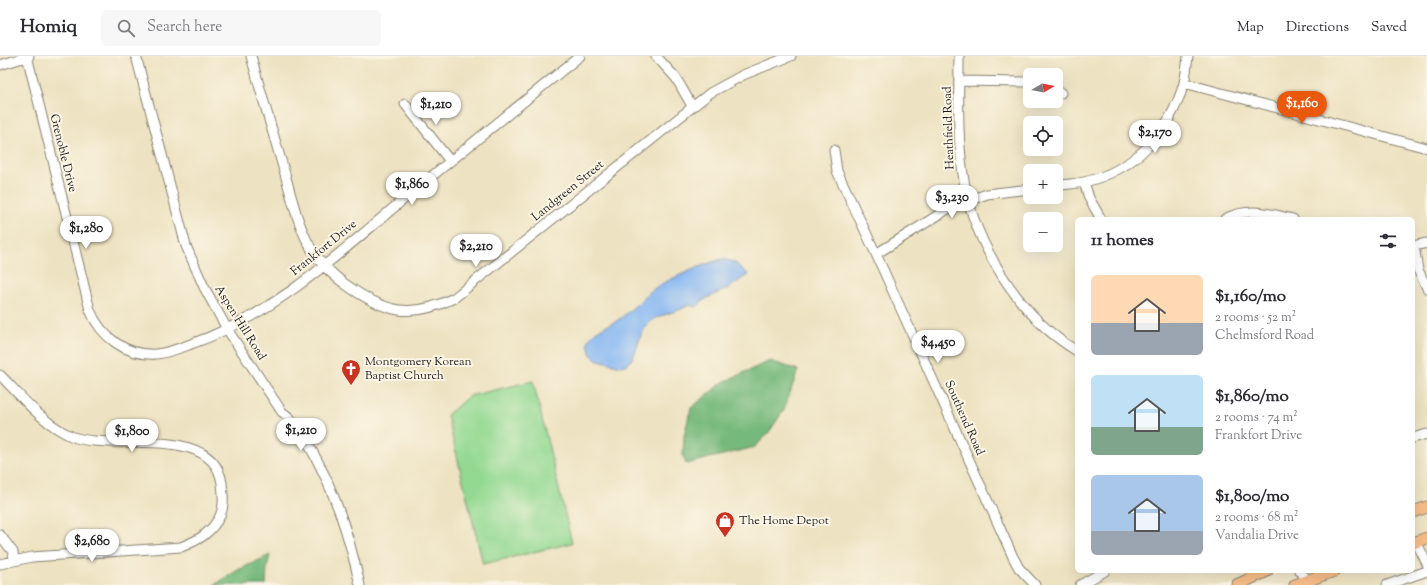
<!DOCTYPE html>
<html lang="en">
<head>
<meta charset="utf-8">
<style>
	body { margin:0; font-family:"Sorts Mill Goudy",serif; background:#f7f7f7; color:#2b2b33; height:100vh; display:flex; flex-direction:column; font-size:15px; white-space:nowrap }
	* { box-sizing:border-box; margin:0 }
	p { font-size:13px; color:#7c7c81 }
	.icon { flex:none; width:22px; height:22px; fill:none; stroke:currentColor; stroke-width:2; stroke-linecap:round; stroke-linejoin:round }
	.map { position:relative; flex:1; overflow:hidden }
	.details { position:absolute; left:1075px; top:161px; width:340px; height:356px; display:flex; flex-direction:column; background:#fff; border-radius:6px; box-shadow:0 4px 16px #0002 }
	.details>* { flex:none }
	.needle { width:26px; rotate:80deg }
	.fabs { position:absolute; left:1023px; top:12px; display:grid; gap:8px }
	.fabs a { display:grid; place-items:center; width:40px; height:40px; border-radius:6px; background:#fff; box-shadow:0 4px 16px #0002; font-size:20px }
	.price { position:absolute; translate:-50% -34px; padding:0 9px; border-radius:14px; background:#fff; color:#222; font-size:13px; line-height:26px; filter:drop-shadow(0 1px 2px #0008) }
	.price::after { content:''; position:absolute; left:50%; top:24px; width:12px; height:9px; margin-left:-6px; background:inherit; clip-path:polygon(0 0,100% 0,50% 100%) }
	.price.on { background:#ea580c; color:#fff }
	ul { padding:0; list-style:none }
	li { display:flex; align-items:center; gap:12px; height:100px; padding:0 16px }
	li span { display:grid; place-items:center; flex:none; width:112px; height:80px; border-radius:6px; color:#555 }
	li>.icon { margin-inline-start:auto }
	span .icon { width:48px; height:48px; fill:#fffc; stroke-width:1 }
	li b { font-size:17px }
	h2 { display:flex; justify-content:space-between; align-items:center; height:48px; padding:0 16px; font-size:17px }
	header { display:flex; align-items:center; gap:24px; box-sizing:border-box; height:56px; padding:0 20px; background:#fff; border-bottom:1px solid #e1e1e2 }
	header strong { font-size:19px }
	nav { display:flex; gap:22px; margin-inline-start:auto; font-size:14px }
	.search { width:280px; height:36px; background:#f7f7f7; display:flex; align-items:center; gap:10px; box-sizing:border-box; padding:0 14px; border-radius:6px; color:#7c7c81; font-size:15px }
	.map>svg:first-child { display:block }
	.green { fill:#93d992; stroke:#587a57 }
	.forest { fill:#76b97c; stroke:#496a4c }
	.water { fill:#88b8f3; stroke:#526a88 }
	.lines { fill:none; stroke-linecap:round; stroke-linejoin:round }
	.minor-casing { stroke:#847f6e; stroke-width:11 }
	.major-casing { stroke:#847f6e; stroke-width:13 }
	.minor { stroke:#fff; stroke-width:9 }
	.major { stroke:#f7bd88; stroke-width:11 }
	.labels { text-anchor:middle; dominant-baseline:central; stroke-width:4; stroke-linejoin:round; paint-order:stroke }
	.street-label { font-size:12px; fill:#1c1c1c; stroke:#fcf5e5 }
	.poi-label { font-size:12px; fill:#1c1c1c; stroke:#fcf5e5; text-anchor:start }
</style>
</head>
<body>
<header>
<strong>Homiq</strong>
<div class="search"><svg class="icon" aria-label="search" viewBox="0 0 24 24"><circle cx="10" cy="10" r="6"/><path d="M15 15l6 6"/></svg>Search here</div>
<nav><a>Map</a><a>Directions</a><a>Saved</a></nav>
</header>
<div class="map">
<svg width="1427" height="529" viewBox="0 0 1427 529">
	<rect width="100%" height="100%" fill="#fcf5e5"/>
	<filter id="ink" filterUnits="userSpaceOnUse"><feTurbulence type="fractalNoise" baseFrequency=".025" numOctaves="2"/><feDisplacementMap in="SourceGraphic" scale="8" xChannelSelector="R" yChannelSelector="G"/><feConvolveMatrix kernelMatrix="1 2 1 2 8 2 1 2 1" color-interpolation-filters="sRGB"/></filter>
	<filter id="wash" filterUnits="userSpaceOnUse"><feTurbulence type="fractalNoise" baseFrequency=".012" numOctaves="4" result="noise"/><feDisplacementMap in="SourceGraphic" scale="16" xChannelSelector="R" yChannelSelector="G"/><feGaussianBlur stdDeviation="0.9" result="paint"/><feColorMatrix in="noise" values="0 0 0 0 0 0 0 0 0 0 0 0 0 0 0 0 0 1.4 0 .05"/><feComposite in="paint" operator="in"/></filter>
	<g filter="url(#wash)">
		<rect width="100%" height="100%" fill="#ede2c1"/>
		<path class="green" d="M533 325 572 487 483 508 447 359 469 340Z"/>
		<path class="forest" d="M770 305 798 314 784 354 767 379 755 391 686 408 683 400 684 380 691 352 723 326Z
			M270 499 267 512 266 529H214L238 514Z"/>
		<path class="water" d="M723 203 734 206 749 219C741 222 737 227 730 231 720 238 704 240 697 251L689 249C677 257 656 258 647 269 637 280 639 297 628 308L621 310 595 303 590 297 588 287C591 273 608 271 618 264 633 254 647 236 660 229 672 222 711 205 723 203Z"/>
	</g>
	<g filter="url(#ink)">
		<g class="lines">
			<g class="minor-casing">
				<path id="minor" d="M27 0 90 254C101 281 126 300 156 298 168 297 180 292 191 288 278 258 347 190 416 133 471 89 525 44 580 0
					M136 0 186 190 204 231 227 273 282 356C295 364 303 378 310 391 335 435 349 480 360 529
					M251 0C261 37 272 74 283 111 291 138 297 169 312 194 320 208 332 218 345 228 384 256 410 264 454 242L710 37 743 19 791 0
					M656 0 676 22 692 50
					M959 0C959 39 957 79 963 118 972 185 1019 261 1077 295
					M0 9 29 0
					M959 25 1030 26
					M1184 27 1427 92
					M1056 33 1061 37
					M405 48 450 105
					M834 94 837 115 876 198 1013 501 1019 512 1035 529
					M1084 126 1089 142 1101 163
					M1056 130C1065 128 1075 128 1084 126 1134 115 1170 76 1184 27 1186 19 1187 9 1188 0
					M1225 163C1248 151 1269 157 1293 163
					M1413 190 1427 187
					M1414 190 1418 214 1427 232
					M876 198 951 151 987 138 1030 133
					M0 319C21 340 43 368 71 380 111 397 213 366 222 427 223 438 225 449 220 460 211 477 199 484 181 491L32 501 0 508
					M1413 382 1427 378
					M0 479 13 496 14 504
					M1416 485 1427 508
					M1300 515 1310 528
					M1080 529 1105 515
					M1387 529 1427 515"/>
			</g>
			<g class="major-casing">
				<path id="major" d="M1413 456 1427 451
					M1413 487 1427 482
					M1237 529 1267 515
					M1295 529 1334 515"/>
			</g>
			<use href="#minor" class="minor"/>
			<use href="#major" class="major"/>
		</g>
	</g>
	<defs>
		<g id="church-pin" transform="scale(1)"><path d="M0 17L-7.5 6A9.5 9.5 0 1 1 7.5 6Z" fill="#c8321e" stroke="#fcf5e5"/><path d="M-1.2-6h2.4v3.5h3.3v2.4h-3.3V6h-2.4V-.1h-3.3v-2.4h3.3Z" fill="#fff"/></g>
		<g id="shop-pin" transform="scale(1)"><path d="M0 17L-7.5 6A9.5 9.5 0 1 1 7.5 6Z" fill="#c8321e" stroke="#fcf5e5"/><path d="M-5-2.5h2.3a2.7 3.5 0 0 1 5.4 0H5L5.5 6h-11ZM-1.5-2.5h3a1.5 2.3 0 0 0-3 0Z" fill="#fff"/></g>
	</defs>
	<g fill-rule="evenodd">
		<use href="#church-pin" x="351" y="313"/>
		<use href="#shop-pin" x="725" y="465"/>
	</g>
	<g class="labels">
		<g class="street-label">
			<text transform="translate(949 72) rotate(-92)">Heathfield Road</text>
			<text transform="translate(63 97) rotate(76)">Grenoble Drive</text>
			<text transform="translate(568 135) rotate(-39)">Landgreen Street</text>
			<text transform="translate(324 192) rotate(-39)">Frankfort Drive</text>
			<text transform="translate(240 267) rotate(58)">Aspen Hill Road</text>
			<text transform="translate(964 362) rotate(66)">Southend Road</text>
		</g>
		<g class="poi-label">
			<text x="365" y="306">Montgomery Korean<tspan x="365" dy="14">Baptist Church</tspan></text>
			<text x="739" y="465">The Home Depot</text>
		</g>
	</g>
</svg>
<div class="fabs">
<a><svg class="needle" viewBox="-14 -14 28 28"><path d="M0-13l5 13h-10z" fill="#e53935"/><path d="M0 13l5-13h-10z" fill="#7c7c81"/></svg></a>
<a><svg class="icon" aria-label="locate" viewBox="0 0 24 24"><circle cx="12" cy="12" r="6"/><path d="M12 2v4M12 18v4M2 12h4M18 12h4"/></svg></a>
<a>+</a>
<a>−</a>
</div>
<b class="price on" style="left:1302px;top:69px">$1,160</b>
<b class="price" style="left:436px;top:70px">$1,210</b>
<b class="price" style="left:1155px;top:98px">$2,170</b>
<b class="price" style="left:412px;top:150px">$1,860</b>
<b class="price" style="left:952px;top:163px">$3,230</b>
<b class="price" style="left:86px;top:194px">$1,280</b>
<b class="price" style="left:476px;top:212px">$2,210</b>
<b class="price" style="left:938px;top:308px">$4,450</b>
<b class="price" style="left:301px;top:396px">$1,210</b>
<b class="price" style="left:132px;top:397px">$1,800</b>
<b class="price" style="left:92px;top:507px">$2,680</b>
<section class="details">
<h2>11 homes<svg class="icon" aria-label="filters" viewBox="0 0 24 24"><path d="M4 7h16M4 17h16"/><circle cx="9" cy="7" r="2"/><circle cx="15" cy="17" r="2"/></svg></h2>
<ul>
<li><span style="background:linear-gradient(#ffd9b3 60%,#9aa5b1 0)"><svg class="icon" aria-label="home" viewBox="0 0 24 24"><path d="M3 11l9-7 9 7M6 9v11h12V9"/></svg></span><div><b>$1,160/mo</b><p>2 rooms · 52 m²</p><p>Chelmsford Road</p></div></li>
<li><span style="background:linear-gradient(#bfe0f5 65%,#7fa58c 0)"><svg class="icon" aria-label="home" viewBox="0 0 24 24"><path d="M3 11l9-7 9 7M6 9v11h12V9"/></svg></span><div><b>$1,860/mo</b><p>2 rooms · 74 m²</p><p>Frankfort Drive</p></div></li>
<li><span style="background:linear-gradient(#a9c7e8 70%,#9aa5b1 0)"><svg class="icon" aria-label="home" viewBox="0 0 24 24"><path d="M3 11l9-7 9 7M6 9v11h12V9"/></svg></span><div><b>$1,800/mo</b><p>2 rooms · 68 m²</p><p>Vandalia Drive</p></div></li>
</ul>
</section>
</div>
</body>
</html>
